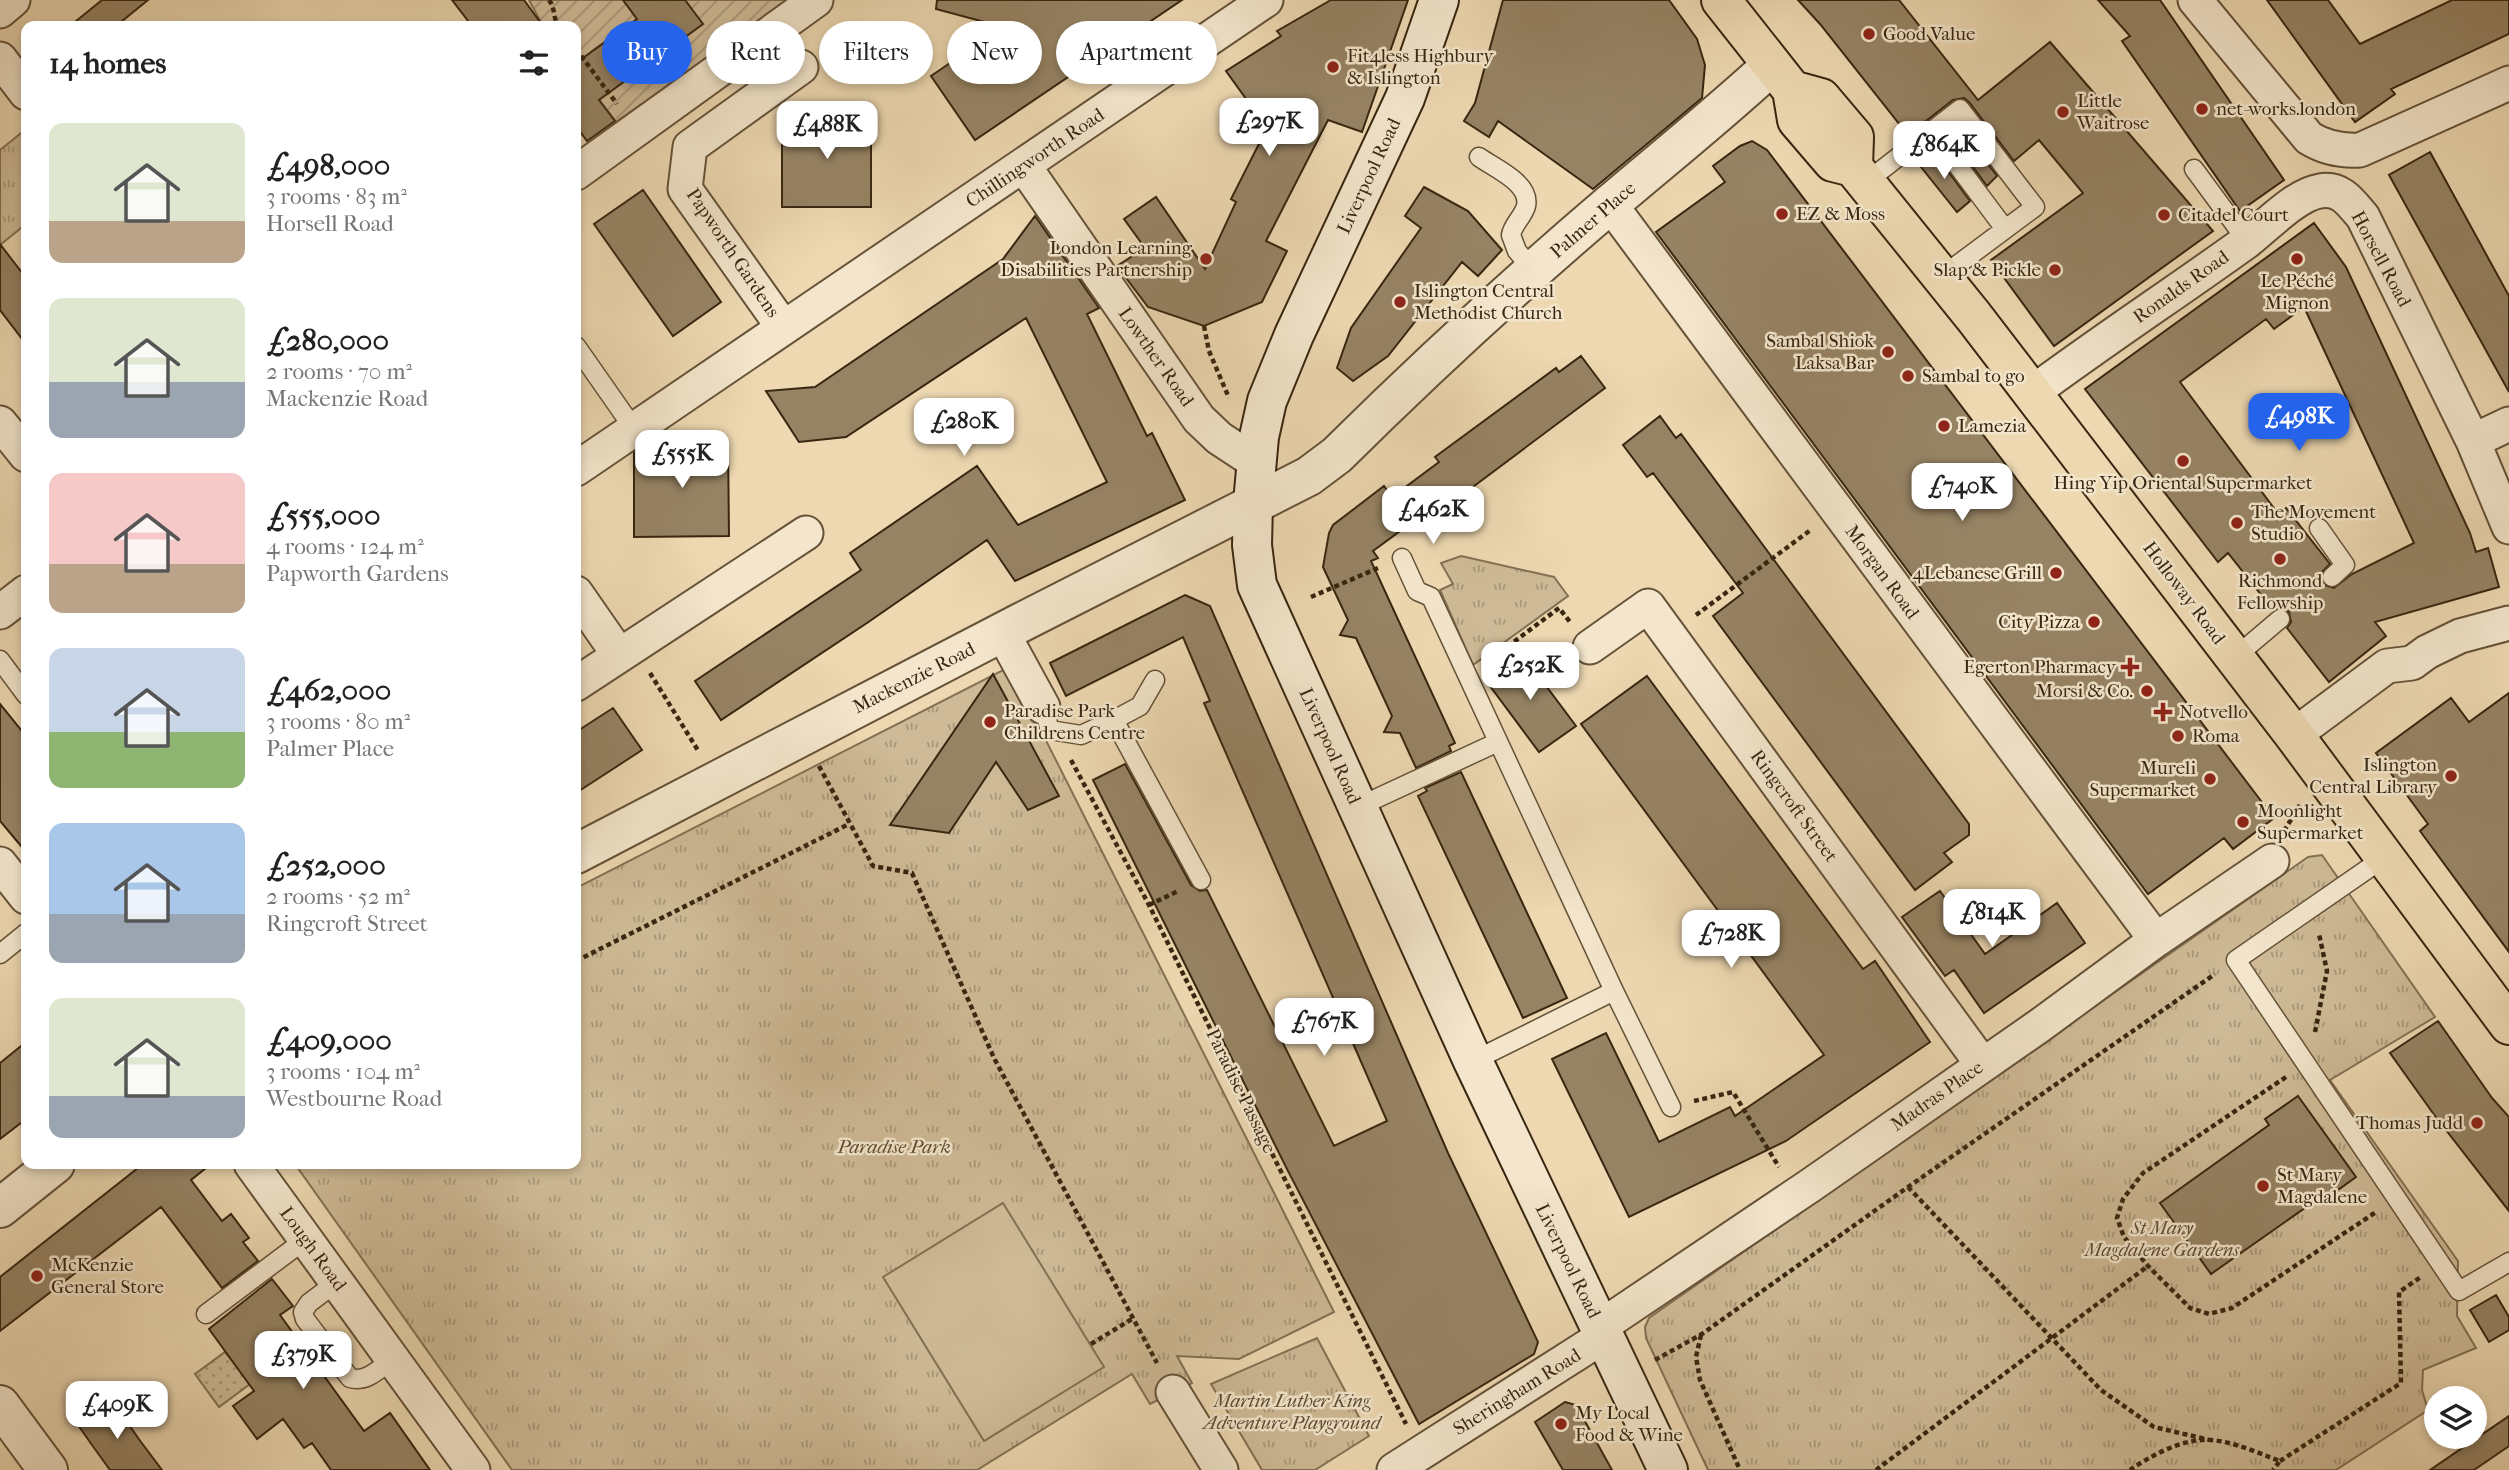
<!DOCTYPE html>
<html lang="en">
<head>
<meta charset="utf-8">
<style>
	body { margin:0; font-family:"IM FELL French Canon",serif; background:#f6f6f6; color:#222; height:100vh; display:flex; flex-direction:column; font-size:26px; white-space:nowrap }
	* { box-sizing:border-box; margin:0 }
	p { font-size:23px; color:#767676 }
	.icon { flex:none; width:38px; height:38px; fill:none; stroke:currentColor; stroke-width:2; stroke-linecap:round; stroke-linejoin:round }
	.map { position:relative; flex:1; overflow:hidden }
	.details { position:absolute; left:21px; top:21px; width:560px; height:1148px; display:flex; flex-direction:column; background:#fff; border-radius:14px; box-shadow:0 4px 10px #0003 }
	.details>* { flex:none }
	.hud { position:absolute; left:602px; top:21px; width:665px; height:63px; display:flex; gap:14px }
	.tools { position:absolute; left:2424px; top:1386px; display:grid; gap:14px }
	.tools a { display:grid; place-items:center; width:63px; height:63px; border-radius:50%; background:#fff; box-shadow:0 4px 10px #0003; font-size:35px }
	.price { position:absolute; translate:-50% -60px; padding:0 16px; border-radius:14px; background:#fff; color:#222; font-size:23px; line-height:46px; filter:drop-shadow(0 2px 4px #0008) }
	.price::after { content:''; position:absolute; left:50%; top:42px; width:21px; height:16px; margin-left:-10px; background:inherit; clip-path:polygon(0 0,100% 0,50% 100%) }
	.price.current { background:#2563eb; color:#fff }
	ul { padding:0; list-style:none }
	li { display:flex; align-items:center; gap:21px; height:175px; padding:0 28px }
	li span { display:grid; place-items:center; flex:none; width:196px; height:140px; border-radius:14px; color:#555 }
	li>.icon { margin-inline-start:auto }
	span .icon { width:84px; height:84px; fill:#fffc; stroke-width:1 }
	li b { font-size:30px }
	h2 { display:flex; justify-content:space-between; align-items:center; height:84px; padding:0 28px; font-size:30px }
	.chip { padding:0 24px; border-radius:32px; background:#fff; box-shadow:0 4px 10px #0003; font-size:24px; line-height:63px }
	.chip.current { background:#2563eb; color:#fff }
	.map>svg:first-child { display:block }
	.grass { fill:url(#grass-dots); stroke:#837053; stroke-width:2 }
	.park { fill:url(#park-tufts); stroke:#837053; stroke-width:2 }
	.garden { fill:url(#garden-furrows); stroke:#837053; stroke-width:2 }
	.pitch { fill:#ceba96; stroke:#837053; stroke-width:2 }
	.building { fill:#968364; stroke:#382610; stroke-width:2; fill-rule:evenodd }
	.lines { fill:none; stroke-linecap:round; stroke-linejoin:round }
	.service-casing { stroke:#655238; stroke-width:21 }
	.minor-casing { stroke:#655238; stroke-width:37 }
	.tertiary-casing { stroke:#655238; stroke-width:42 }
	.secondary-casing { stroke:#382610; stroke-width:42 }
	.trunk-casing { stroke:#382610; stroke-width:42 }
	.path { stroke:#382610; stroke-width:4.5; stroke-dasharray:5 3.5; stroke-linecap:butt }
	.service { stroke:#f3e6cc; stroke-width:18 }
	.minor { stroke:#f3e6cc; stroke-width:33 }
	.tertiary { stroke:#f3e6cc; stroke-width:38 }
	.secondary { stroke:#f3e6cc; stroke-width:38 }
	.trunk { stroke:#edd8b1; stroke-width:38 }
	.poi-dot { fill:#8f2418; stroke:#f3e6cc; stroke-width:2.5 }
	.labels { text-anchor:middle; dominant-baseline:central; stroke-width:5; stroke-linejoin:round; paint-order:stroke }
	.poi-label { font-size:19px; fill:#382610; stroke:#f3e6cc; text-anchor:start }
	.street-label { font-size:19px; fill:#382610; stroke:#f3e6cc }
	.park-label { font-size:19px; font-style:italic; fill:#5e4b32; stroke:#f3e6cc }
</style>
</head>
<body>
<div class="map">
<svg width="2509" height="1470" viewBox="0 0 2509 1470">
	<defs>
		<pattern id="grass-dots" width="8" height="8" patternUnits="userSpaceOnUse" patternTransform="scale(1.75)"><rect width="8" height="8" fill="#ceba96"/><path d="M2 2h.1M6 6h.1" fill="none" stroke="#a89779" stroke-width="1.8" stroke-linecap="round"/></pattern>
		<pattern id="park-tufts" width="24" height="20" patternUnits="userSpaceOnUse" patternTransform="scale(1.75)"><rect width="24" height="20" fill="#ceba96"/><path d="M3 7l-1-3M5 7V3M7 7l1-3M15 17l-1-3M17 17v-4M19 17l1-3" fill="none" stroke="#a89779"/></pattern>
		<pattern id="garden-furrows" width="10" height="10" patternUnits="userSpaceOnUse" patternTransform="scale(1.75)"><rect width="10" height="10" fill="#ceba96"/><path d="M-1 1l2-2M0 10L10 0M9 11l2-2" fill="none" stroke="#a89779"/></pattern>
	</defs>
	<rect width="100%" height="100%" fill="#edd8b1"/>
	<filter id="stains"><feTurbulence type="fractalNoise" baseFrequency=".00286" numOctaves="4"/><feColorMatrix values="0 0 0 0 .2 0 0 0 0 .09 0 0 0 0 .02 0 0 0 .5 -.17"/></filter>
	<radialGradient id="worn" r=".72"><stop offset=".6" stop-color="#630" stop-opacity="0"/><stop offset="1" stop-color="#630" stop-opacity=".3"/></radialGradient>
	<path class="grass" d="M225 1352 250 1384 219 1407 195 1374Z"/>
	<path class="park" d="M26 129V224L0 245V150Z
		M1461 556 1554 577 1568 596 1473 665 1440 590 1453 584 1441 563Z
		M1009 667 1334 1312 1239 1359 1177 1356 1192 1383 1150 1404 1132 1374 977 1470H512L295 1164H576V888Z
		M2322 855 2435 1017 2330 1080 2458 1261 2457 1316 2476 1348 2423 1370 2422 1390 2428 1410 2336 1470H1708L1646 1338 1645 1327 1649 1318 2308 857Z
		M1317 1338 1369 1436 1315 1470H1262L1211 1384Z"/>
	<path class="garden" d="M529 0H623L637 19 592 51 617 86 702 24 685 0H789L616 122 576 69V26H543Z"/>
	<path class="pitch" d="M1003 1203 1104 1367 984 1441 883 1277Z"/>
	<path class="building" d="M102 0H148L116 26H70Z
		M452 0H524L543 26H472Z
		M623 0H685L703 24 599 100 615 121 587 141 576 126V63L637 19Z
		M937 0H1182L975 140 931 76 1003 27 936 9Z
		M1331 0H1408L1362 132 1328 120 1266 241 1287 251 1262 302 1204 326 1148 307 1117 266 1145 248 1124 219 1156 197 1205 269 1236 202 1231 199 1267 128 1226 71 1281 36 1277 31Z
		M1503 0H1669L1697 39 1705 65 1702 98 1593 189 1498 121 1489 137 1464 121 1475 103Z
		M1798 0H1899L1978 100 2050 42 2213 231 2054 346 1991 260 2083 193 2039 140 2014 161 1969 102 1964 98 1953 100 1908 135 1820 24Z
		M2098 0H2160L2284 180 2240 211 2122 41 2130 36Z
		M2267 0H2328L2360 44 2452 0H2509V34L2391 89 2395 94 2355 122Z
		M871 114V207H782V115Z
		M1958 125 1997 176 1987 186 1948 133Z
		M1752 141 1767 150 2274 818 2233 849 2224 838 2148 894 1656 232 1725 182 1713 166 1740 146Z
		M1930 147 1970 201 1957 212 1921 167 1928 161 1922 153Z
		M2430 152 2509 296V392L2389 175Z
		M1424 187 1468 211 1502 250 1478 276 1462 262 1388 356 1353 381 1337 368 1351 328 1421 228 1405 216Z
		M643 190 721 302 673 336 594 224Z
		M1035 216 1099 308 1087 314 1147 436 1152 433 1185 500 1015 581 987 540 867 623 721 720 695 681 861 570 850 553 977 466 1018 525 1107 482 1026 318 846 437 799 442 766 391 815 387 1003 259Z
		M2314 223 2346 267 2470 533 2476 552 2488 548 2499 587 2375 622 2386 636 2329 682 2287 628 2291 622 2289 612 2283 608 2273 610 2228 553 2218 562 2085 389ZM2304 307 2414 543 2352 574 2334 588 2324 585 2321 579V573L2330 564 2286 508 2279 515 2180 382 2266 319 2274 329Z
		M0 244 26 278V344L0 310Z
		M1581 356 1605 388 1442 510 1437 504 1373 551 1378 558 1371 561 1455 743 1449 746 1451 751 1416 768 1400 733 1384 732 1392 716 1356 638 1340 635 1348 620 1323 567 1329 533 1333 525 1384 486 1392 497 1439 462 1435 457 1556 368 1559 372Z
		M1660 416 1676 438 1681 434 1969 824V835L1944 853 1952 862 1915 890 1713 616 1743 593 1653 473 1647 477 1623 445Z
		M728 442 729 536 634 537V453L648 443Z
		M1185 595 1210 606 1448 1153 1538 1342 1534 1354 1419 1424 1287 1169 1093 780 1125 764 1191 885 1200 891 1207 890 1334 1146 1387 1121 1204 703 1210 701 1183 637 1066 696 1050 663Z
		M1520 651 1576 726 1539 752 1484 678Z
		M993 674 1059 796 1028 810 996 762 949 833 890 825Z
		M1647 676 1863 969 1875 961 1930 1042 1786 1141 1629 1217 1552 1059 1606 1033 1659 1142 1730 1107 1735 1116 1824 1055 1581 724Z
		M2509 693V952L2420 831 2428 824 2376 753 2451 698 2469 722Z
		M0 704 26 736V852L0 821Z
		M613 708 642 750 576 793V732Z
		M1461 772 1567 998 1523 1018 1418 796 1427 791 1425 788Z
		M1940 891 1985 954 2057 903 2085 943 1984 1013 1954 970 1945 976 1902 917Z
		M2438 1021 2492 1098 2509 1117V1211L2435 1116 2390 1053Z
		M26 1042V1119L0 1139V1063Z
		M2298 1096 2356 1177 2324 1200 2322 1196 2211 1274 2160 1203 2269 1125 2265 1119Z
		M143 1164H211L191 1180 222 1221 231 1214 249 1238 243 1242 258 1261 222 1288 161 1207 0 1331V1277Z
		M272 1279 293 1306 280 1315 364 1431 390 1413 430 1470H331L312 1443 304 1448 283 1419 257 1439 233 1406 254 1391 209 1329Z
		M2496 1295 2509 1317V1330L2489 1342 2470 1310Z
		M112 1401 141 1442 162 1470H110L92 1445 78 1425Z
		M1565 1402 1576 1405 1612 1470H1563L1535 1422Z
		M2509 1416V1446L2474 1470H2430Z"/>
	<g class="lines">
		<g class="service-casing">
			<path id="service" d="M1931 130 2005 229
				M1479 157C1494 168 1531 183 1526 206 1523 217 1513 224 1511 235L1517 251 1534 271
				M2194 169 2247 241
				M1866 182 1960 109 2035 207 1941 277
				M576 346 634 429
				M2319 528 2345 565 2332 577
				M1402 558 1417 591 1431 597 1614 991 1671 1107
				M2234 658 2280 619
				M0 660 26 695
				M1043 707 1050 730 1081 735 1114 720 1140 706 1155 680
				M1114 720 1201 880
				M1358 807 1498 742
				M2385 857 2236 960 2459 1291 2509 1262
				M0 954 26 933
				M1473 1061 1614 991
				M337 1282 309 1303 303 1312 305 1319 350 1378C367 1383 380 1368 393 1359
				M206 1314 306 1239"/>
		</g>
		<g class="minor-casing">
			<path id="minor" d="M2195 0 2309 138C2325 148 2342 151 2360 150L2509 83
				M0 11 13 0
				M0 59 26 93
				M1024 166 1199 419 1219 438 1257 463
				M576 173 816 0
				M1610 204 2156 940
				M783 327 685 189 690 147 801 67
				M2032 393C2102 341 2175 293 2246 242 2266 227 2295 195 2320 191 2341 187 2351 203 2363 217L2473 441 2509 527
				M0 423 26 455
				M2473 441 2509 424
				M576 469 1266 0
				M576 593 619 655
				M0 612 26 592
				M1002 632 1043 707
				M1590 647 1648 606 1982 1064
				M576 684 806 533
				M2294 735 2387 666 2412 663 2427 652 2460 636 2509 623
				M0 864 26 897
				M251 1164 473 1470
				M1600 1327 1811 1185 2039 1026 2156 940 2272 861
				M1173 1392 1221 1470
				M1394 1470 1604 1336"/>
		</g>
		<g class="tertiary-casing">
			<path id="tertiary" d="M576 854 1020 623 1309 476 1337 455C1425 368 1516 284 1610 204 1664 158 1719 114 1771 66
				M0 1208 55 1164
				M0 1405 48 1470"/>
		</g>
		<g class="secondary-casing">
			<path id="secondary" d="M1439 0 1405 98 1294 335 1267 401 1259 437 1253 503 1252 545 1257 585 1473 1061 1668 1470"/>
		</g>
		<g class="trunk-casing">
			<path id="trunk" d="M1721 0 1792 90 1797 120 1833 162 1853 167 1974 317 2294 735 2509 1025
				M1792 90 1821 98 1854 137 1853 167"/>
		</g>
		<path class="path" d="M549 0C556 9 552 17 559 26
			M576 49 617 104
			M1204 326 1209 351 1229 398
			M1311 597 1378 568
			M1696 615 1812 529
			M1487 662 1559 608 1570 622
			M650 673 699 752
			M1071 760 1149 905 1406 1424
			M819 766 873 866 912 873 994 1058 1157 1363
			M2284 831 2301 803
			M1149 905 1178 891
			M576 961 849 824
			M2315 1032 2327 971 2319 934
			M2286 1077 2143 1173 2123 1199 2117 1218 2124 1237 2148 1266 2190 1308 2209 1314 2232 1308 2376 1212
			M1694 1101 1733 1092 1779 1167
			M1908 1187 2101 1390 2154 1427 2210 1440
			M1701 1335 1696 1357 1700 1380 1740 1470
			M1091 1344 1132 1319
			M1655 1360 1702 1334 1908 1187 2215 974
			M2280 1461 2401 1383 2399 1292 2421 1277
			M1876 1470 2148 1266
			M2130 1470C2152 1455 2183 1438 2211 1440 2235 1442 2258 1453 2280 1461L2273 1470"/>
		<use href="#service" class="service"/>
		<use href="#minor" class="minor"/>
		<use href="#tertiary" class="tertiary"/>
		<use href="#secondary" class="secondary"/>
		<use href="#trunk" class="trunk"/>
	</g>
	<g class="poi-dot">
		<circle cx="1869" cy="34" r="7"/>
		<circle cx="1333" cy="67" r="7"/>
		<circle cx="2202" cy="109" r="7"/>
		<circle cx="2063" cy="112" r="7"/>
		<circle cx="1782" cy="214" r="7"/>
		<circle cx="2164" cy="215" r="7"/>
		<circle cx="1206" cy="259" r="7"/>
		<circle cx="2297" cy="259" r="7"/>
		<circle cx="2055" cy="270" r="7"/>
		<circle cx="1400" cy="302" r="7"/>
		<circle cx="1888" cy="352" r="7"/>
		<circle cx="1908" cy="376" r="7"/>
		<circle cx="1944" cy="426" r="7"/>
		<circle cx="2183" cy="461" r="7"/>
		<circle cx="2237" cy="523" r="7"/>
		<circle cx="2280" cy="559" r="7"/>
		<circle cx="2056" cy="573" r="7"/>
		<circle cx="2094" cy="622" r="7"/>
		<path d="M2126.5 656.5h7v7h7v7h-7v7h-7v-7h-7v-7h7z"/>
		<circle cx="2147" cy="691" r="7"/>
		<path d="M2159.5 701.5h7v7h7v7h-7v7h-7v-7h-7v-7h7z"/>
		<circle cx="990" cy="722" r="7"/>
		<circle cx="2178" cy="736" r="7"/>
		<circle cx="2451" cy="776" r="7"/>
		<circle cx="2210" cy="779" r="7"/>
		<circle cx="2243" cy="822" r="7"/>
		<circle cx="2477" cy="1123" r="7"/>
		<circle cx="2263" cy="1186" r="7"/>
		<circle cx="37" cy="1276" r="7"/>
		<circle cx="1561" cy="1424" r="7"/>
	</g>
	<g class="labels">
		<g class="poi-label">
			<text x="1883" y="34">Good Value</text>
			<text x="1347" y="56">Fit4less Highbury<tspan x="1347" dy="22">&amp; Islington</tspan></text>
			<text x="2077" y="101">Little<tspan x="2077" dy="22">Waitrose</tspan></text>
			<text x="2216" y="109">net-works.london</text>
			<text x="1796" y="214">EZ &amp; Moss</text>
			<text x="2178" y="215">Citadel Court</text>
			<text x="1192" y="248" text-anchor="end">London Learning<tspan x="1192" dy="22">Disabilities Partnership</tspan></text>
			<text x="2041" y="270" text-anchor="end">Slap &amp; Pickle</text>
			<text x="2297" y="281" text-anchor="middle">Le Péché<tspan x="2297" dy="22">Mignon</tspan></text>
			<text x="1414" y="291">Islington Central<tspan x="1414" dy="22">Methodist Church</tspan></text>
			<text x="1874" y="341" text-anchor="end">Sambal Shiok<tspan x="1874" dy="22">Laksa Bar</tspan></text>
			<text x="1922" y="376">Sambal to go</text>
			<text x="1958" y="426">Lamezia</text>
			<text x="2183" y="483" text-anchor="middle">Hing Yip Oriental Supermarket</text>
			<text x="2251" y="512">The Movement<tspan x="2251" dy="22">Studio</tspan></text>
			<text x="2042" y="573" text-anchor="end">4Lebanese Grill</text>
			<text x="2280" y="581" text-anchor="middle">Richmond<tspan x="2280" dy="22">Fellowship</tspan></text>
			<text x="2080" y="622" text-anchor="end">City Pizza</text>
			<text x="2116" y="667" text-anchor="end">Egerton Pharmacy</text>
			<text x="2133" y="691" text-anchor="end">Morsi &amp; Co.</text>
			<text x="1004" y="711">Paradise Park<tspan x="1004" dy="22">Childrens Centre</tspan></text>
			<text x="2179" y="712">Notvello</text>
			<text x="2192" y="736">Roma</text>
			<text x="2437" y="765" text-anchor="end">Islington<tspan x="2437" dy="22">Central Library</tspan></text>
			<text x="2196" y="768" text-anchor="end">Mureli<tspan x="2196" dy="22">Supermarket</tspan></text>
			<text x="2257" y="811">Moonlight<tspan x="2257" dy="22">Supermarket</tspan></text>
			<text x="2463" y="1123" text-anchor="end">Thomas Judd</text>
			<text x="2277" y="1175">St Mary<tspan x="2277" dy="22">Magdalene</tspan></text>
			<text x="51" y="1265">McKenzie<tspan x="51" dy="22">General Store</tspan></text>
			<text x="1575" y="1413">My Local<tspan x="1575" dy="22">Food &amp; Wine</tspan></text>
		</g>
		<g class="street-label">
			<text transform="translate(1035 158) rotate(-34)">Chillingworth Road</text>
			<text transform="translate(1369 176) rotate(-65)">Liverpool Road</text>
			<text transform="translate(1593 220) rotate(-41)">Palmer Place</text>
			<text transform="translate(733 253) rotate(56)">Papworth Gardens</text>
			<text transform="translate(2381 259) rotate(62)">Horsell Road</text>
			<text transform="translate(2181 287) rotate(-35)">Ronalds Road</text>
			<text transform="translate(1156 357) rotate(55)">Lowther Road</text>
			<text transform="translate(1882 572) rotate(54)">Morgan Road</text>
			<text transform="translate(2184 593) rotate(53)">Holloway Road</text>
			<text transform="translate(914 678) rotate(-27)">Mackenzie Road</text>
			<text transform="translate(1330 746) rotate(66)">Liverpool Road</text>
			<text transform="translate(1794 806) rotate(54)">Ringcroft Street</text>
			<text transform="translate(1241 1091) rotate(64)">Paradise Passage</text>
			<text transform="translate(1937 1096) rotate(-35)">Madras Place</text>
			<text transform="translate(313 1249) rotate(54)">Lough Road</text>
			<text transform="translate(1568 1261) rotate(64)">Liverpool Road</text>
			<text transform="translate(1517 1392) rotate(-32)">Sheringham Road</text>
		</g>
		<g class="park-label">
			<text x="894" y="1147">Paradise Park</text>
			<text x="2162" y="1228">St Mary<tspan x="2162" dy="22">Magdalene Gardens</tspan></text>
			<text x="1292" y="1401">Martin Luther King<tspan x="1292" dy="22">Adventure Playground</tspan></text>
		</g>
	</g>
	<rect width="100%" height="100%" filter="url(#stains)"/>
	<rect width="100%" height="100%" fill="url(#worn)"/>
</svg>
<div class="tools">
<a><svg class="icon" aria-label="layers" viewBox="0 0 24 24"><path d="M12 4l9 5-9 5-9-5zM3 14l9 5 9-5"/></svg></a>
</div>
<b class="price" style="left:1269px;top:158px">£297K</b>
<b class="price" style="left:827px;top:161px">£488K</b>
<b class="price" style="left:1944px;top:181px">£864K</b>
<b class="price current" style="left:2299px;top:453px">£498K</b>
<b class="price" style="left:964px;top:458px">£280K</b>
<b class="price" style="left:682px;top:490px">£555K</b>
<b class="price" style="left:1962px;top:523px">£740K</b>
<b class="price" style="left:1433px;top:546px">£462K</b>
<b class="price" style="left:1530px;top:702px">£252K</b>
<b class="price" style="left:1992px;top:949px">£814K</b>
<b class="price" style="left:1731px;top:970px">£728K</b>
<b class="price" style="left:1324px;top:1058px">£767K</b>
<b class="price" style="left:303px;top:1391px">£379K</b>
<b class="price" style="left:117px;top:1441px">£409K</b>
<div class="hud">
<a class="chip current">Buy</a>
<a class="chip">Rent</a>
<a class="chip">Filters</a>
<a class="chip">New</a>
<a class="chip">Apartment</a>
</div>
<section class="details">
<h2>14 homes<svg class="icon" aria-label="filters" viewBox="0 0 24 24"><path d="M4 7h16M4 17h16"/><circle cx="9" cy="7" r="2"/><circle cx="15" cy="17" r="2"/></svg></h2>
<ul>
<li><span style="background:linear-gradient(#dfe7d0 70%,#b9a48a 0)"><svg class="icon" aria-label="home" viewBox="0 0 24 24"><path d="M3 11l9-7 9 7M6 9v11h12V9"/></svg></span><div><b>£498,000</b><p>3 rooms · 83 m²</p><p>Horsell Road</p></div></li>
<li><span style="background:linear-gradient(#dfe7d0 60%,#9aa5b1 0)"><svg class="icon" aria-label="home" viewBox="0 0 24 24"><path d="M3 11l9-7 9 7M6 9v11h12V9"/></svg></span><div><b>£280,000</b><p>2 rooms · 70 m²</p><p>Mackenzie Road</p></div></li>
<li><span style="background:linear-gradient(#f6c9c9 65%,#b9a48a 0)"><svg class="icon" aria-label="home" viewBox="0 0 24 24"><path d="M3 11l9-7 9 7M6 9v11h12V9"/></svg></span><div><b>£555,000</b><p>4 rooms · 124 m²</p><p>Papworth Gardens</p></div></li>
<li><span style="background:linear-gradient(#c9d6e8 60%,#8fb573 0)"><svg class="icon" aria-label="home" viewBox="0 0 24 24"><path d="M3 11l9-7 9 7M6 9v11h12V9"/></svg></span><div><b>£462,000</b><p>3 rooms · 80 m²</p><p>Palmer Place</p></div></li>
<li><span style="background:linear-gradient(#a9c7e8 65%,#9aa5b1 0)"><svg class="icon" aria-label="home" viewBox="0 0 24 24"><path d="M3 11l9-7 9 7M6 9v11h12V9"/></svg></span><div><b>£252,000</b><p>2 rooms · 52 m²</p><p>Ringcroft Street</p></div></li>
<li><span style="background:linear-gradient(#dfe7d0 70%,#9aa5b1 0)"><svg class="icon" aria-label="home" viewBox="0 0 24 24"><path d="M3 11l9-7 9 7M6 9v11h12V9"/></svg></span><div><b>£409,000</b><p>3 rooms · 104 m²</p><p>Westbourne Road</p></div></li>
</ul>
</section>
</div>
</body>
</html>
